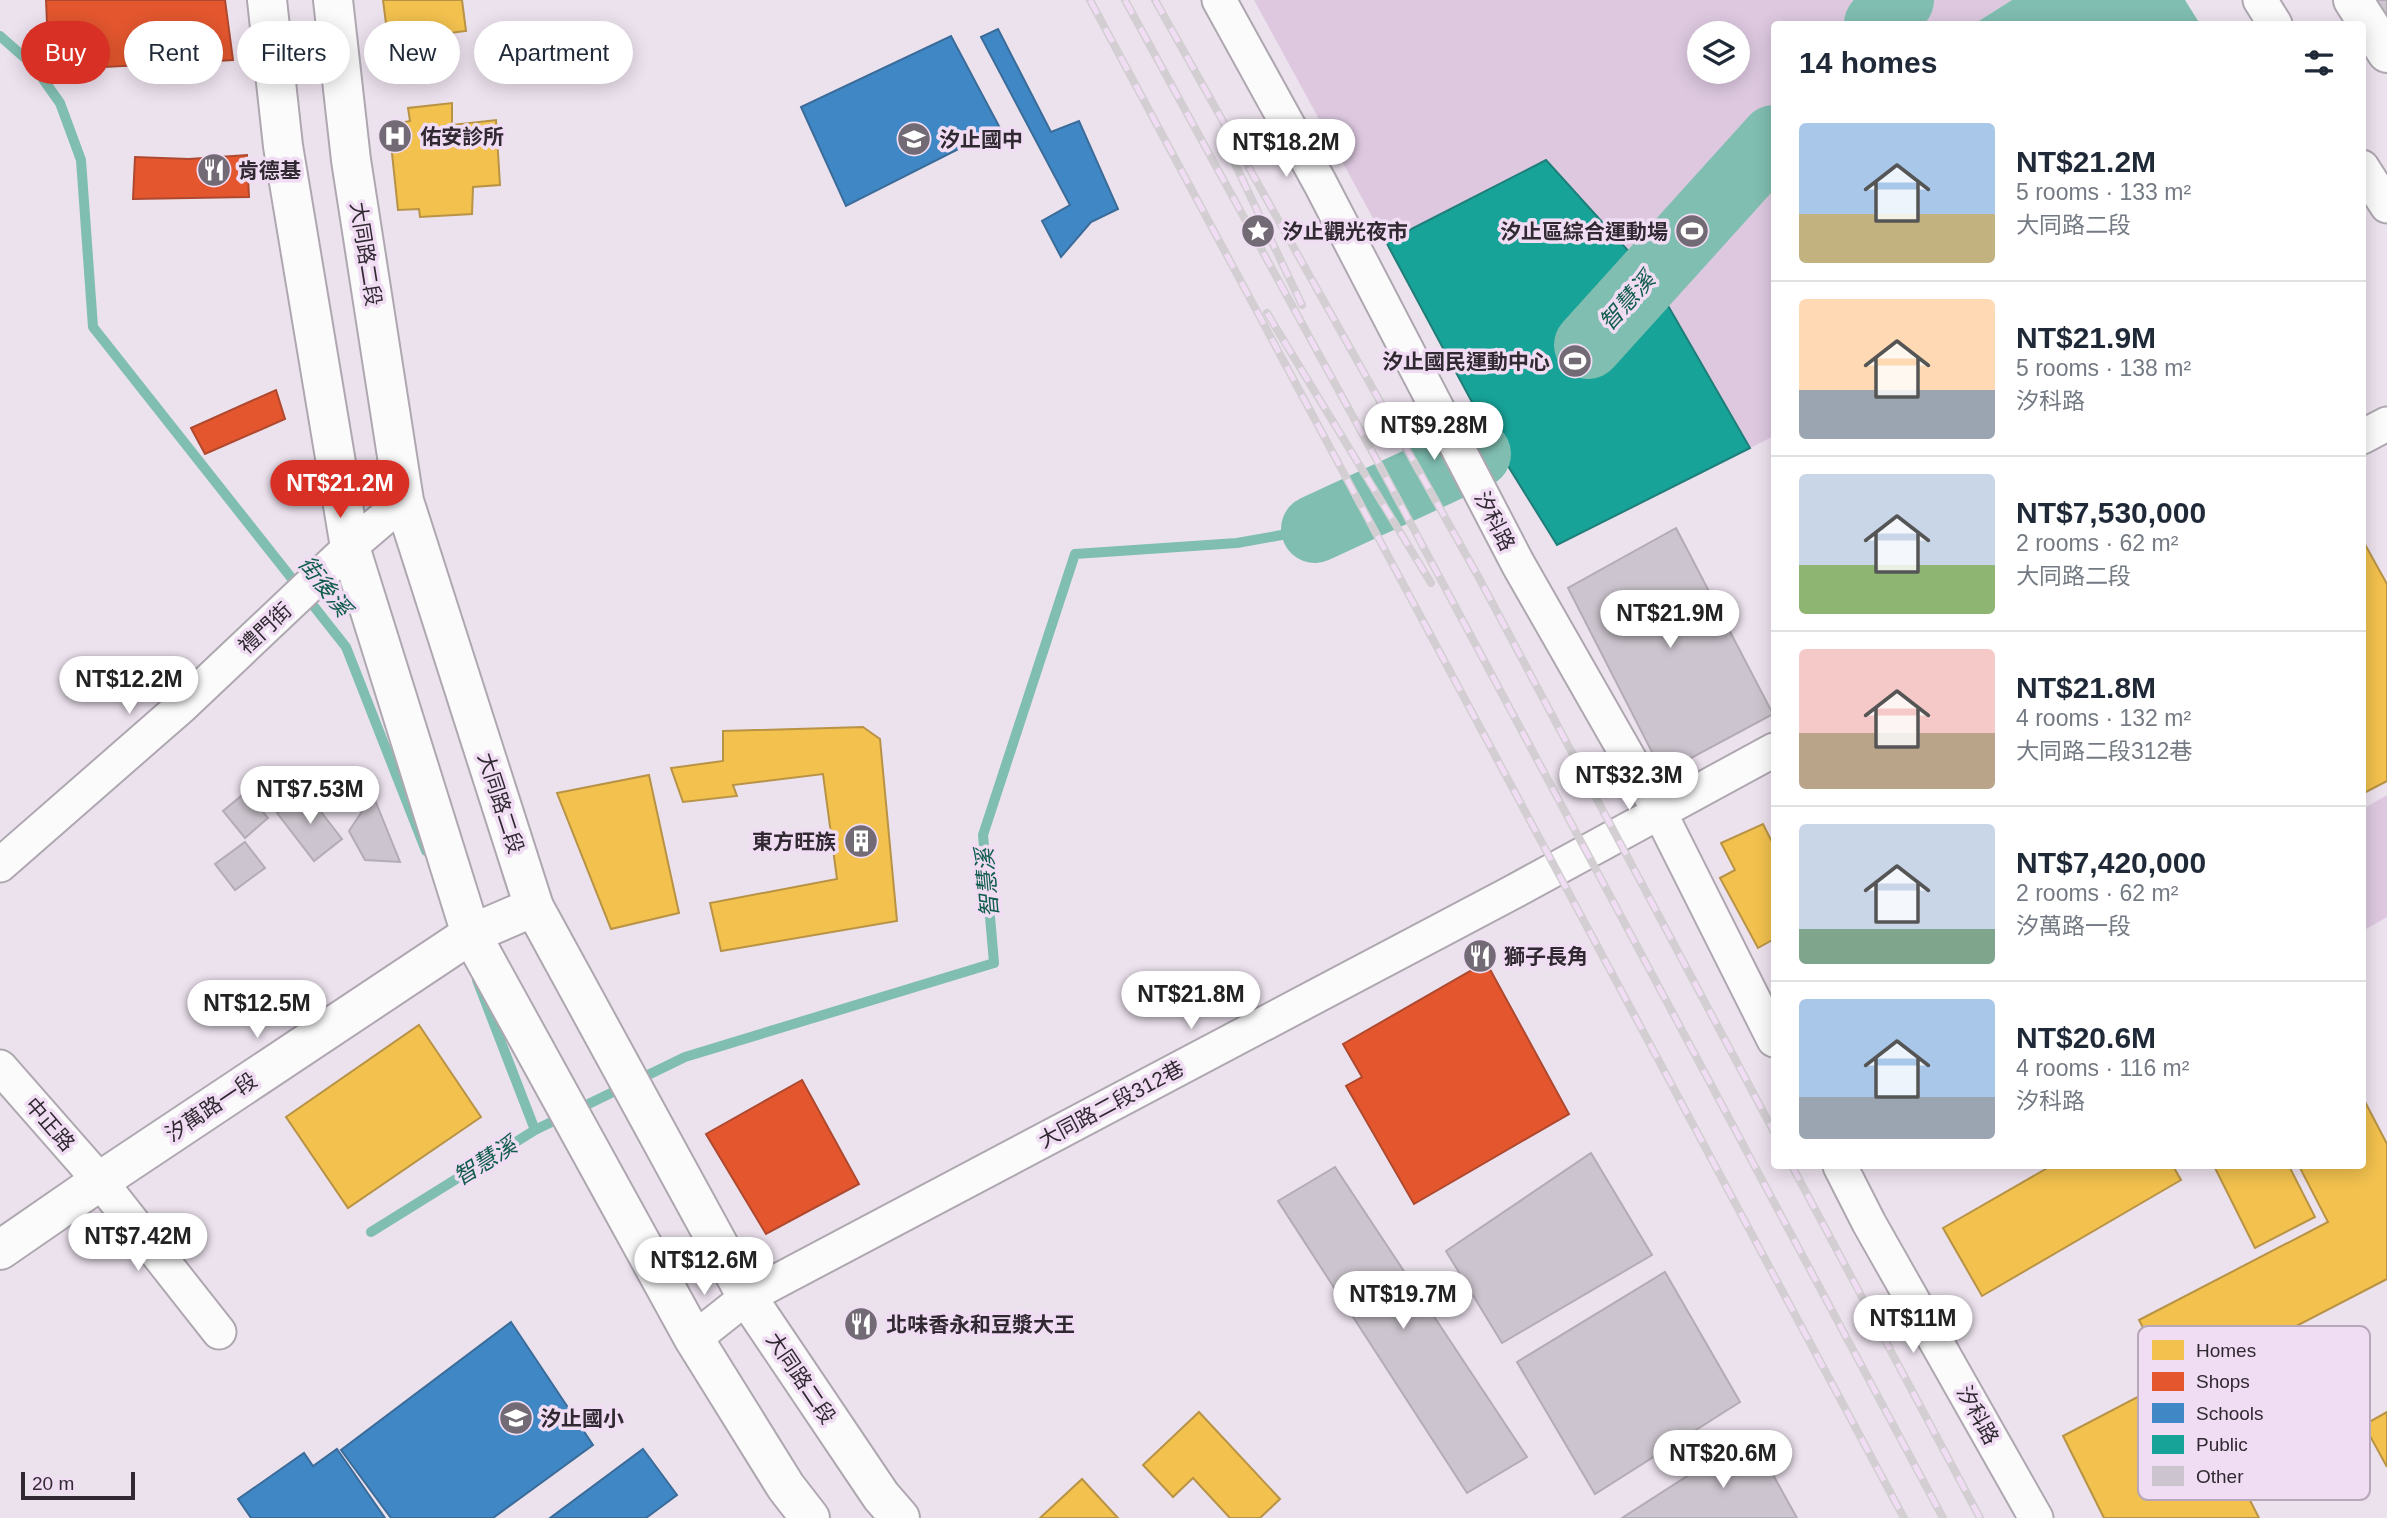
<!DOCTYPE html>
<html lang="en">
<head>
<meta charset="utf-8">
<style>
	body { margin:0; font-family:Helvetica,"Noto Sans TC",sans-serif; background:#f2f2f3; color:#1f2937; height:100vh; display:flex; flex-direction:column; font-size:26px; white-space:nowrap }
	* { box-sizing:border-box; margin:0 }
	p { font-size:23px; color:#747a83 }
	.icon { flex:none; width:38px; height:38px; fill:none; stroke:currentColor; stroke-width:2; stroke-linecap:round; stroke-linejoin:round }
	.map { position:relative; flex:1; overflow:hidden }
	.details { position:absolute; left:1771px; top:21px; width:595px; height:1148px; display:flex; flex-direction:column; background:#fff; border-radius:7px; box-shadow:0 4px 18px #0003 }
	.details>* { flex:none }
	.hud { position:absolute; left:21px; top:21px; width:665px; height:63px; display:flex; gap:14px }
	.buttons { position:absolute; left:1687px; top:21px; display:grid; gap:14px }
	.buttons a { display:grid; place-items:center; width:63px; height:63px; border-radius:50%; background:#fff; box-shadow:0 4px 18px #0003; font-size:35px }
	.scale { position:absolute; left:21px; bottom:18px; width:114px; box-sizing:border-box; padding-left:7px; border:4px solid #312932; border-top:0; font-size:19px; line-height:24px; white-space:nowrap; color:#312932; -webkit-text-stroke:5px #f0ddf3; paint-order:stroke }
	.price { position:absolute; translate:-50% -60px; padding:0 16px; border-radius:24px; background:#fff; color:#222; font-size:23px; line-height:46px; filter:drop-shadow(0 2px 4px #0008) }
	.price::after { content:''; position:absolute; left:50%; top:42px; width:21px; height:16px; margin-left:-10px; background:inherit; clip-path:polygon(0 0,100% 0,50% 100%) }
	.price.selected { background:#d93025; color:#fff }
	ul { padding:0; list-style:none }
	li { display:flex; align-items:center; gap:21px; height:175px; padding:0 28px }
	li+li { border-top:2px solid #e0e1e3 }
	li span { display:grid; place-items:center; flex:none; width:196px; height:140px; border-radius:7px; color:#555 }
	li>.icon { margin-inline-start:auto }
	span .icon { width:84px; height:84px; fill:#fffc; stroke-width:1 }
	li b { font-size:30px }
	h2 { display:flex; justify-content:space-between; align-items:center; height:84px; padding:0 28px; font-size:30px }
	.tag { padding:0 24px; border-radius:32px; background:#fff; box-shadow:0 4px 18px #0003; font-size:24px; line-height:63px }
	.tag.selected { background:#d93025; color:#fff }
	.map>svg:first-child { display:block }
	.green { fill:#ddc8e0; fill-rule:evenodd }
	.water { fill:#80beb1 }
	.homes { fill:#f2c14e; stroke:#b89346; stroke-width:2 }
	.shops { fill:#e4572e; stroke:#ae492f; stroke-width:2 }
	.schools { fill:#3f88c5; stroke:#3b6c99; stroke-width:2 }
	.public { fill:#17a398; stroke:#1f7e79; stroke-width:2 }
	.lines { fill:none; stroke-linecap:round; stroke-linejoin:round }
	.stream { stroke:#80beb1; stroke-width:10 }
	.river { stroke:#80beb1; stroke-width:68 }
	.building { fill:#ccc4ce; stroke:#b4acb5; stroke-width:2 }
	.minor-casing { stroke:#aea7b0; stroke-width:37 }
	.tertiary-casing { stroke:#aea7b0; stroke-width:42 }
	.primary-casing { stroke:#aea7b0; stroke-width:42 }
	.minor { stroke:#fcfbfc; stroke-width:33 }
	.tertiary { stroke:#fcfbfc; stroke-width:38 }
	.primary { stroke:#fcfbfc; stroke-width:38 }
	.rail-casing { stroke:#d2ced2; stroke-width:8 }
	.rail { stroke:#f0ddf3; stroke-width:5; stroke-dasharray:16; stroke-linecap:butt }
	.labels { text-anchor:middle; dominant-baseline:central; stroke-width:7; stroke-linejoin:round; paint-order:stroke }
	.poi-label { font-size:21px; font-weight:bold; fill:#312932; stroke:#f0ddf3; text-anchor:start }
	.street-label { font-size:21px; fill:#312932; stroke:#f0ddf3 }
	.water-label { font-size:23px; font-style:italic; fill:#105c4c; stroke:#f0ddf3 }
	.key { fill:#f0ddf3; stroke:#b7a7b9; stroke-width:2 }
	.key-label { font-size:19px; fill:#312932 }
</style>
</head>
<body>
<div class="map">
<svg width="2387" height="1518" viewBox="0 0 2387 1518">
	<rect width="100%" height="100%" fill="#ece2ee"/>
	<path class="green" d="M1254 0H2012L1974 24H1774V176L1770 181 1774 185V436L1750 448 1651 276 1547 160 1386 242ZM1699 33H1738V72H1699Z
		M2387 795V917L2366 929 2362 921 2363 809Z"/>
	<path class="water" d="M2012 0H2185L2200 24H1974Z"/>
	<path class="homes" d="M383 0H462L466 31 419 37 422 67 392 71Z
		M452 103V125L496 120 500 185 473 187 472 214 420 217 419 209 398 210 389 125 410 121 408 108Z
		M2362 539 2387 584V781L2362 794Z
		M863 727 880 739 897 921 721 951 710 903 837 879 823 774 733 785 737 796 683 802 671 768 723 761V731Z
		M649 775 679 913 611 929 557 793Z
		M1763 824 1774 846V939L1758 948 1720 878 1735 870 1721 843Z
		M419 1025 481 1117 348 1208 286 1117Z
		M2362 1096 2387 1144V1279L2175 1389 2139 1320 2328 1222 2299 1166H2362Z
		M2051 1166H2173L2181 1180 1982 1296 1943 1228Z
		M2214 1166H2289L2315 1217 2255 1248Z
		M2145 1393 2184 1470 2224 1449 2259 1518H2104L2063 1436Z
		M1199 1412 1280 1499 1260 1518H1230L1193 1478 1173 1497 1143 1465Z
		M2387 1412V1467L2364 1425Z
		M1082 1479 1118 1518H1040Z"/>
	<path class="shops" d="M46 0H225L233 60 49 70Z
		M247 155 249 197 133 199 135 157 189 159Z
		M276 390 285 419 205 454 191 428Z
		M1486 962 1569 1114 1414 1204 1346 1086 1362 1077 1343 1044Z
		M802 1080 859 1184 766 1234 706 1134Z"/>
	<path class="schools" d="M998 29 1051 132 1079 121 1118 209 1091 222 1061 257 1042 221 1070 205 981 37Z
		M951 36 1000 128 846 206 801 107Z
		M511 1322 593 1445 493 1518H391L341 1450Z
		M337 1449 385 1518H251L238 1499 304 1453 313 1466Z
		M643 1449 677 1495 646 1518H550Z"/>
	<path class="public" d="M1546 160 1651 276 1750 448 1557 545 1495 445 1386 242Z"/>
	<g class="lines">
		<path class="stream" d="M0 36 33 65 60 103 81 160 93 327 346 647 426 851
			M477 980 535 1130
			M371 1232 535 1130 685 1057 994 963 983 835 1075 554 1237 543 1315 529"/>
		<path class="river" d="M1878 24 1900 0
			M1588 345 1774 139
			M1315 529 1477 454"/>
	</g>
	<path class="building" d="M2364 0H2387V36Z
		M1676 528 1773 714 1678 765 1654 756 1568 588Z
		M305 791 342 839 314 861 277 813Z
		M246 792 268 818 245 838 223 811Z
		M373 795 400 862 365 860 349 831Z
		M245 842 265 868 235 890 215 864Z
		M1591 1153 1652 1255 1502 1343 1446 1251Z
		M1335 1167 1527 1457 1467 1493 1278 1201Z
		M1665 1272 1740 1402 1595 1494 1517 1362Z
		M1751 1435 1797 1518H1622Z"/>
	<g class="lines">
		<g class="minor-casing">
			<path id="minor" d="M1219 0 1320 183 1518 564 1659 811 1774 1040
				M2260 0 2275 24
				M2362 167 2387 206
				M2362 437 2387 424
				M0 865 182 706 350 547 404 501
				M0 1067 100 1181 219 1332
				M1840 1166 1869 1223 2036 1518
				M694 1339 747 1297 1513 892 1774 750"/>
		</g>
		<g class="tertiary-casing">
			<path id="tertiary" d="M0 1250 100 1181 471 934 534 907"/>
		</g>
		<g class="primary-casing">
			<path id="primary" d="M267 0 283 146 350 547 471 934 694 1339 786 1487 810 1518
				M333 0 351 160 404 501 534 907 747 1297 881 1496 900 1518
				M2353 0 2387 53"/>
		</g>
		<use href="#minor" class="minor"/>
		<use href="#tertiary" class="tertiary"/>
		<use href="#primary" class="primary"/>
		<g class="rail-casing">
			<path id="rail" d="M1090 0 1904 1518
				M1125 0 1380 466 1943 1518
				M1155 0 1479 578 1774 1132
				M1227 147 1302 305
				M1267 313 1431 583
				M1792 1166 1980 1518"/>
		</g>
		<use href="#rail" class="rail"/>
	</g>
	<defs>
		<g id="hospital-disc" transform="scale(1.75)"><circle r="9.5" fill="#726a74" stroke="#f0ddf3"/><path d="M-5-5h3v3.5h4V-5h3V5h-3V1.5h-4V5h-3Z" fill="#fff"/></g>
		<g id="school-disc" transform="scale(1.75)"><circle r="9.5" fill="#726a74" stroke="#f0ddf3"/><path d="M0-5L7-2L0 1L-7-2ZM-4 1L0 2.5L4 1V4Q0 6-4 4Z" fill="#fff"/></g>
		<g id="restaurant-disc" transform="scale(1.75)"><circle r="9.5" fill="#726a74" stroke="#f0ddf3"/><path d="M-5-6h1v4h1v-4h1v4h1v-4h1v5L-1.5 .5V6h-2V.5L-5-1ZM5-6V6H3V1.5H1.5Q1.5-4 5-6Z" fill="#fff"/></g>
		<g id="sight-disc" transform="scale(1.75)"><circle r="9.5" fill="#726a74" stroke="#f0ddf3"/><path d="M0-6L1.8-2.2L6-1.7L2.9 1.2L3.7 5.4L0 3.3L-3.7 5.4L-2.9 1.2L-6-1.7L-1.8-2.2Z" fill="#fff"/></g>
		<g id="stadium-disc" transform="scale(1.75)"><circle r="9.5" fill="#726a74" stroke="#f0ddf3"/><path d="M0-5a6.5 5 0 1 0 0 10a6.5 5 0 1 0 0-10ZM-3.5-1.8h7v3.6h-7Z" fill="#fff"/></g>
		<g id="building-disc" transform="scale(1.75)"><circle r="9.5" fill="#726a74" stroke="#f0ddf3"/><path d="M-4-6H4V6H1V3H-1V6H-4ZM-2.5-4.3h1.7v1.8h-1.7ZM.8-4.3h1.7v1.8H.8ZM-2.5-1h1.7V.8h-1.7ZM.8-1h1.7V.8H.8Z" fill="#fff"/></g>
	</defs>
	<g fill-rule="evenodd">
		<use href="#hospital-disc" x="395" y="136"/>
		<use href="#school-disc" x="914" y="139"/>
		<use href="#restaurant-disc" x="214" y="170"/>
		<use href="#sight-disc" x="1258" y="231"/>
		<use href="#stadium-disc" x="1692" y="231"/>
		<use href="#stadium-disc" x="1575" y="361"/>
		<use href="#building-disc" x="861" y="841"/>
		<use href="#restaurant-disc" x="1480" y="956"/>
		<use href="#restaurant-disc" x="861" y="1324"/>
		<use href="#school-disc" x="516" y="1418"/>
	</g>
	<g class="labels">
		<g class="poi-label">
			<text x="420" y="136">佑安診所</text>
			<text x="939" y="139">汐止國中</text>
			<text x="238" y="170">肯德基</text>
			<text x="1282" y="231">汐止觀光夜市</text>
			<text x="1668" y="231" text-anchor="end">汐止區綜合運動場</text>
			<text x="1550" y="361" text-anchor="end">汐止國民運動中心</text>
			<text x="836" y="841" text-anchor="end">東方旺族</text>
			<text x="1504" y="956">獅子長角</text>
			<text x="886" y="1324">北味香永和豆漿大王</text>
			<text x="540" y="1418">汐止國小</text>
		</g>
		<g class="street-label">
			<text transform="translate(366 254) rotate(81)">大同路二段</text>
			<text transform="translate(1495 521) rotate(63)">汐科路</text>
			<text transform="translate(265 628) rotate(-43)">禮門街</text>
			<text transform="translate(501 803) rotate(72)">大同路二段</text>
			<text transform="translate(1111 1104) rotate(-28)">大同路二段312巷</text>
			<text transform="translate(211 1107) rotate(-34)">汐萬路一段</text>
			<text transform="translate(50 1124) rotate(49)">中正路</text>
			<text transform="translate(801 1378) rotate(56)">大同路二段</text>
			<text transform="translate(1978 1415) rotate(61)">汐科路</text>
		</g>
		<g class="water-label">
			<text transform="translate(1627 301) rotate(-48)">智慧溪</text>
			<text transform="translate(325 586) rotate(52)">街後溪</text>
			<text transform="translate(987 883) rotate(-95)">智慧溪</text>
			<text transform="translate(485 1161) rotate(-32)">智慧溪</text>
		</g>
	</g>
	<rect x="2138" y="1326" width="232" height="174" rx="10" class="key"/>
	<rect x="2152" y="1340" width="32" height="20" fill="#f2c14e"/>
	<rect x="2152" y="1372" width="32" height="19" fill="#e4572e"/>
	<rect x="2152" y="1403" width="32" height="20" fill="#3f88c5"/>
	<rect x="2152" y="1435" width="32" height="19" fill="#17a398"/>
	<rect x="2152" y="1466" width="32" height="20" fill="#ccc4ce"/>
	<g class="key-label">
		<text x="2196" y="1357">Homes</text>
		<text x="2196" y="1388">Shops</text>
		<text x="2196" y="1420">Schools</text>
		<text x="2196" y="1451">Public</text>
		<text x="2196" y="1483">Other</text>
	</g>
</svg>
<div class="buttons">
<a><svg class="icon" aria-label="layers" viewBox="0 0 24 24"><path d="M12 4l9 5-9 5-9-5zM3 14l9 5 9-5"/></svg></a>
</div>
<div class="scale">20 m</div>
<b class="price" style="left:1286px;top:179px">NT$18.2M</b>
<b class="price" style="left:1434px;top:462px">NT$9.28M</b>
<b class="price selected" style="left:340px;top:520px">NT$21.2M</b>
<b class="price" style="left:1670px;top:650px">NT$21.9M</b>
<b class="price" style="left:129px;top:716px">NT$12.2M</b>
<b class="price" style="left:1629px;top:812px">NT$32.3M</b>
<b class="price" style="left:310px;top:826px">NT$7.53M</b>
<b class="price" style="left:1191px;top:1031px">NT$21.8M</b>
<b class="price" style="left:257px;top:1040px">NT$12.5M</b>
<b class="price" style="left:138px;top:1273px">NT$7.42M</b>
<b class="price" style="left:704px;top:1297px">NT$12.6M</b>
<b class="price" style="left:1403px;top:1331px">NT$19.7M</b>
<b class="price" style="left:1913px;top:1355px">NT$11M</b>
<b class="price" style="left:1723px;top:1490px">NT$20.6M</b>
<div class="hud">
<a class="tag selected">Buy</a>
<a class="tag">Rent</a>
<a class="tag">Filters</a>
<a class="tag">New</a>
<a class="tag">Apartment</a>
</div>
<section class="details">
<h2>14 homes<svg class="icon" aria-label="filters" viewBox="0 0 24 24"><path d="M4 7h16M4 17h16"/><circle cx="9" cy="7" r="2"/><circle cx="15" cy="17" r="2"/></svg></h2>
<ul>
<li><span style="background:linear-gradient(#a9c7e8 65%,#c2b280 0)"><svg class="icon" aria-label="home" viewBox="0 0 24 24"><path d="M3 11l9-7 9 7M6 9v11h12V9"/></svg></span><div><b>NT$21.2M</b><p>5 rooms · 133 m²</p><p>大同路二段</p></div></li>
<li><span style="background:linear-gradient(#ffd9b3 65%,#9aa5b1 0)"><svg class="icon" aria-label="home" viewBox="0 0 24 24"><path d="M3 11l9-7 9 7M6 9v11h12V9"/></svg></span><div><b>NT$21.9M</b><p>5 rooms · 138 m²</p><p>汐科路</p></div></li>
<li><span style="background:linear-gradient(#c9d6e8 65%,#8fb573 0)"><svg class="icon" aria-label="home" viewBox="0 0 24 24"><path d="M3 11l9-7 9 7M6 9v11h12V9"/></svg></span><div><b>NT$7,530,000</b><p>2 rooms · 62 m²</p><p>大同路二段</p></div></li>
<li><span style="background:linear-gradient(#f6c9c9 60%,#b9a48a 0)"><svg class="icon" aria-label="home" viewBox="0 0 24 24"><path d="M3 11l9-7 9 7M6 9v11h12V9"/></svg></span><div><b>NT$21.8M</b><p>4 rooms · 132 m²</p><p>大同路二段312巷</p></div></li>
<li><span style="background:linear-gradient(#c9d6e8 75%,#7fa58c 0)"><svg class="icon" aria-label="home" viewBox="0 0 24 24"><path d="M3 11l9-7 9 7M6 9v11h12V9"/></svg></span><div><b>NT$7,420,000</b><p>2 rooms · 62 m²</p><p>汐萬路一段</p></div></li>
<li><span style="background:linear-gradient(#a9c7e8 70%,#9aa5b1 0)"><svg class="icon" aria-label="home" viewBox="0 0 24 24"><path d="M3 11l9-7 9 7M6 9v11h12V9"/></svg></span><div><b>NT$20.6M</b><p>4 rooms · 116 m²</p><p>汐科路</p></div></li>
</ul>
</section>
</div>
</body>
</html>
